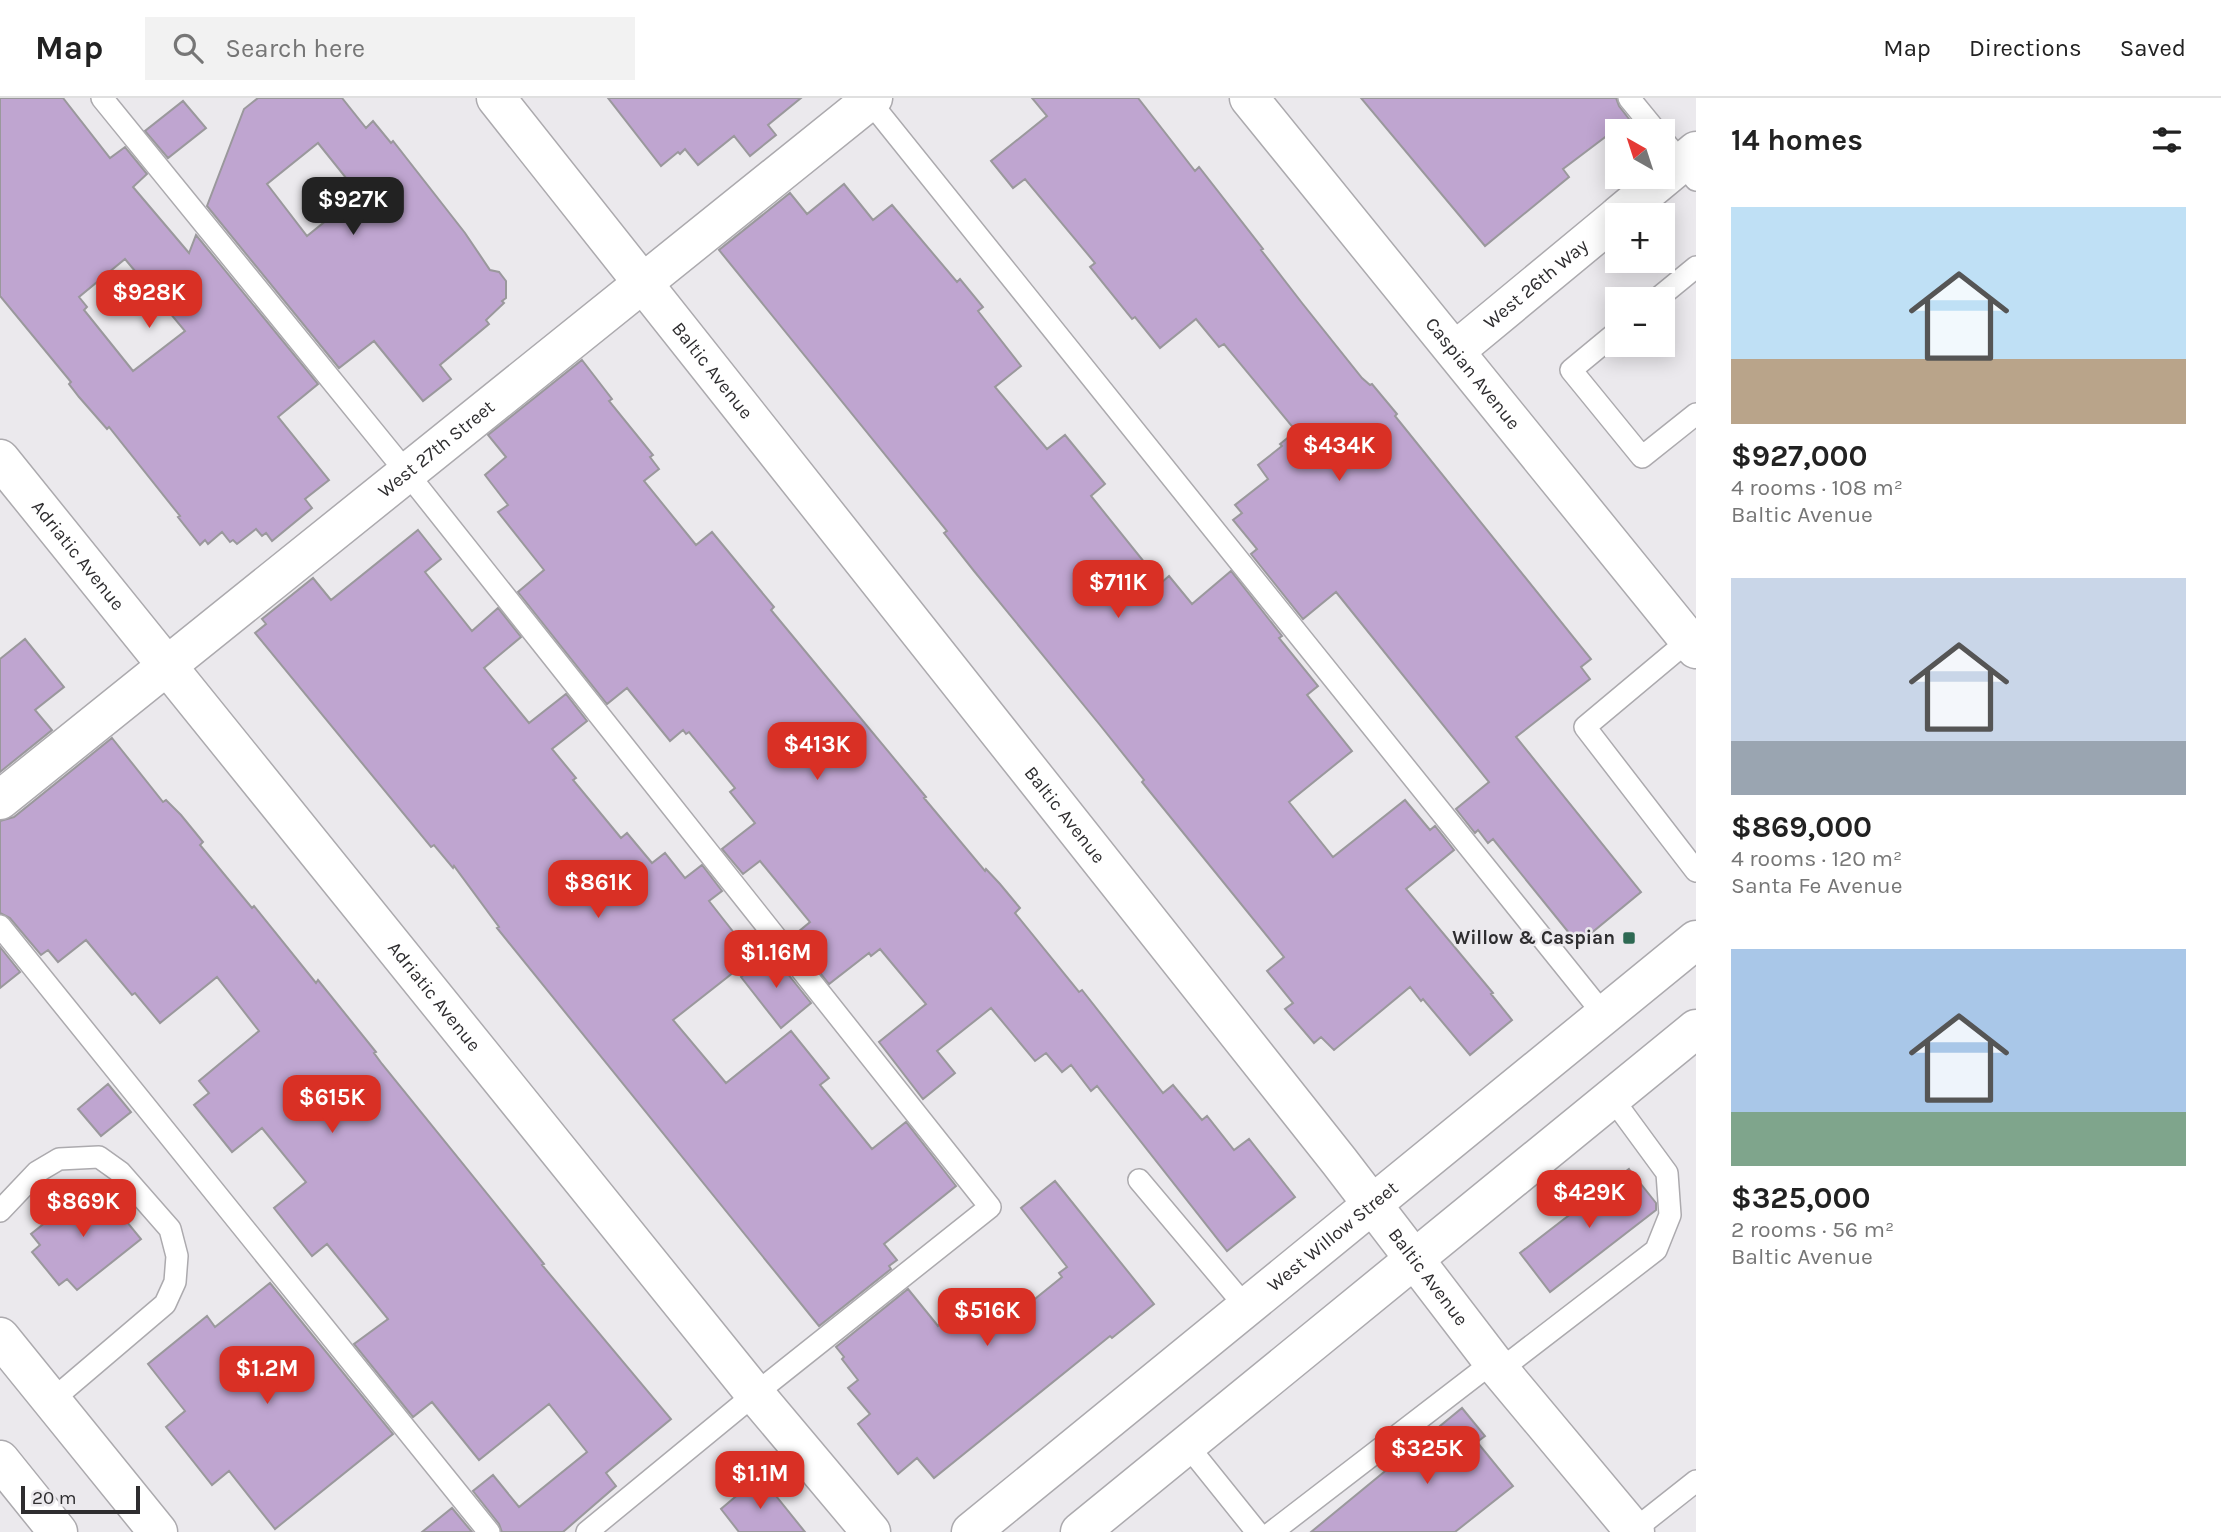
<!DOCTYPE html>
<html lang="en">
<head>
<meta charset="utf-8">
<style>
	body { margin:0; font-family:Karla,sans-serif; background:#f2f2f2; color:#222; height:100vh; display:flex; flex-direction:column; font-size:26px; white-space:nowrap }
	* { box-sizing:border-box; margin:0 }
	p { font-size:23px; color:#767676 }
	.icon { flex:none; width:38px; height:38px; fill:none; stroke:currentColor; stroke-width:2; stroke-linecap:round; stroke-linejoin:round }
	.map { position:relative; flex:1; overflow:hidden }
	.drawer { display:flex; flex-direction:column; background:#fff; width:525px }
	.drawer>* { flex:none }
	.needle { width:46px; rotate:321deg }
	.controls { position:absolute; left:1605px; top:21px; display:grid; gap:14px }
	.controls a { display:grid; place-items:center; width:70px; height:70px; border-radius:0px; background:#fff; box-shadow:0 4px 18px #0003; font-size:35px }
	.scale { position:absolute; left:21px; bottom:18px; width:119px; box-sizing:border-box; padding-left:7px; border:4px solid #2e2d2f; border-top:0; font-size:19px; line-height:24px; white-space:nowrap; color:#2e2d2f; -webkit-text-stroke:5px #ebe9ed; paint-order:stroke }
	.price { position:absolute; translate:-50% -60px; padding:0 16px; border-radius:14px; background:#d93025; color:#fff; font-size:23px; line-height:46px; filter:drop-shadow(0 2px 4px #0008) }
	.price::after { content:''; position:absolute; left:50%; top:42px; width:21px; height:16px; margin-left:-10px; background:inherit; clip-path:polygon(0 0,100% 0,50% 100%) }
	.price.current { background:#222; color:#fff }
	ul { padding:0; list-style:none }
	li { display:grid; align-content:center; gap:14px; height:371px; padding:0 35px }
	li span { display:grid; place-items:center; height:217px; border-radius:0px; color:#555 }
	li>.icon { margin-inline-start:auto }
	span .icon { width:126px; height:126px; fill:#fffc; stroke-width:1 }
	li b { font-size:30px }
	h2 { display:flex; justify-content:space-between; align-items:center; height:84px; padding:0 35px; font-size:30px }
	header { display:flex; align-items:center; gap:42px; box-sizing:border-box; height:98px; padding:0 35px; background:#fff; border-bottom:2px solid #e0e0e0 }
	header strong { font-size:33px }
	nav { display:flex; gap:38px; margin-inline-start:auto; font-size:24px }
	.search { width:490px; height:63px; background:#f2f2f2; display:flex; align-items:center; gap:18px; box-sizing:border-box; padding:0 24px; border-radius:0px; color:#767676; font-size:26px }
	main { display:flex; flex:1; min-height:0 }
	.map>svg:first-child { display:block }
	.building { fill:#bfa5d0; stroke:#9a989c; stroke-width:2; fill-rule:evenodd }
	.lines { fill:none; stroke-linecap:round; stroke-linejoin:round }
	.service-casing { stroke:#acaaae; stroke-width:24 }
	.minor-casing { stroke:#acaaae; stroke-width:41 }
	.secondary-casing { stroke:#acaaae; stroke-width:41 }
	.primary-casing { stroke:#acaaae; stroke-width:41 }
	.service { stroke:#fff; stroke-width:21 }
	.minor { stroke:#fff; stroke-width:38 }
	.secondary { stroke:#fff; stroke-width:38 }
	.primary { stroke:#fff; stroke-width:38 }
	.poi-dot { fill:#2e6953; stroke:#ebe9ed; stroke-width:2.5 }
	.labels { text-anchor:middle; dominant-baseline:central; stroke-width:5; stroke-linejoin:round; paint-order:stroke }
	.street-label { font-size:19px; fill:#2e2d2f; stroke:#ebe9ed }
	.poi-label { font-size:19px; font-weight:bold; fill:#2e2d2f; stroke:#ebe9ed; text-anchor:end }
</style>
</head>
<body>
<header>
<strong>Map</strong>
<div class="search"><svg class="icon" aria-label="search" viewBox="0 0 24 24"><circle cx="10" cy="10" r="6"/><path d="M15 15l6 6"/></svg>Search here</div>
<nav><a>Map</a><a>Directions</a><a>Saved</a></nav>
</header>
<main>
<div class="map">
<svg width="1696" height="1434" viewBox="0 0 1696 1434">
	<rect width="100%" height="100%" fill="#ebe9ed"/>
	<path class="building" d="M0 0H63L110 60 125 49 147 76 133 89 189 155 196 137 318 286 278 319 329 382 305 401 312 410 272 443 266 435 262 438 256 431 237 446 233 442 230 444 222 434 208 446 205 442 200 447 178 419 180 418 109 329 107 331 79 299 69 286 71 284 0 198ZM125 161 185 233 133 273 84 212 87 209 79 199Z
		M258 0H342L366 30 373 23 391 45 393 43 465 135 490 172 499 174 506 183V200L502 203 504 205 486 222 489 226 440 267 451 281 423 303 374 243 339 270 207 108 244 11ZM318 45 359 96 307 138 267 86Z
		M608 0H801L768 27 776 37 750 58 734 38 698 67 685 51 680 56 678 54 661 68Z
		M1032 0H1138L1195 73 1199 69 1263 151 1261 152 1302 205 1362 280 1370 287 1372 286 1397 316 1395 318 1591 561 1581 569 1590 581 1516 639 1641 794 1578 846 1493 741 1488 745 1478 732 1475 735 1456 711 1489 684 1336 494 1303 521 1251 456 1257 451 1233 422 1242 415 1235 407 1268 381 1258 367 1282 348 1280 346 1296 333 1224 246 1219 249 1196 221 1160 250 1135 219 1132 221 1090 169 1095 165 1025 81 1013 90 991 63 1047 18Z
		M1361 0H1616L1619 8 1629 21 1563 71 1569 79 1485 148Z
		M183 3 206 30 168 60 145 33Z
		M844 86 873 122 892 107 957 184 960 181 983 209 978 213 1021 268 995 289 1047 351 1065 337 1105 386 1091 398 1161 485 1169 478 1192 506 1231 473 1282 538 1279 540 1318 588 1307 597 1352 653 1289 704 1333 759 1405 702 1430 732 1435 728 1454 752 1406 791 1493 895 1491 896 1512 922 1470 957 1423 901 1421 903 1410 889 1334 952 1321 939 1314 945 1285 911 1293 905 1267 873 1284 859 1142 684 1144 682 1100 627 974 473 944 435 947 433 719 152 790 95 807 116Z
		M582 262 612 301 609 303 653 357 650 359 659 371 644 383 696 447 712 434 774 509 771 512 926 699 924 700 985 773 986 771 1000 786 1020 810 1015 815 1079 894 1082 892 1163 995 1173 987 1202 1022 1207 1018 1234 1052 1249 1041 1295 1099 1227 1153 1097 988 1091 993 1071 967 1062 974 1046 955 1035 963 991 910 937 953 955 975 923 1001 879 944 926 906 880 851 871 858 869 855 829 886 792 839 810 824 760 763 743 776 722 751 755 725 730 694 735 690 689 634 686 636 683 632 670 643 627 590 607 606 518 494 544 472 498 414 508 407 485 377 506 359 488 337Z
		M418 432 441 461 425 474 472 533 498 510 521 539 484 570 529 625 566 596 587 623 552 651 576 680 573 682 621 740 627 735 652 765 665 755 685 780 702 767 722 793 709 803 753 859 673 922 726 985 791 933 829 980 820 987 872 1051 906 1024 956 1088 884 1146 897 1162 889 1168 891 1171 819 1228 497 830 499 829 454 768 453 770 434 747 431 749 255 535 266 526 262 521 313 480 331 502Z
		M25 541 64 589 35 612 52 632 0 674V561Z
		M112 640 163 704 166 702 181 717 203 744 200 747 252 810 254 808 316 885 318 882 376 954 374 955 382 966 544 1166 542 1167 671 1321 606 1375 616 1388 563 1434H502L499 1426 473 1393 493 1377 519 1409 587 1354 549 1306 479 1362 432 1304 413 1319 354 1246 388 1221 327 1146 312 1158 274 1110 306 1084 262 1030 232 1054 194 1007 209 995 199 983 259 933 217 879 160 925 135 895 132 897 86 842 58 864 48 852 41 857 10 820 0 815V723L14 719Z
		M0 849 20 874 0 890Z
		M771 855 811 905 781 930 741 879Z
		M108 986 131 1014 101 1038 78 1011Z
		M1629 1071 1656 1105V1112L1550 1194 1520 1155Z
		M1055 1083 1154 1206 1112 1240 1110 1238 934 1380 917 1360 898 1376 858 1326 870 1316 848 1290 858 1282 842 1261 844 1259 836 1249 908 1191 938 1228 969 1203 994 1234 1062 1179 1059 1175 1067 1169 1021 1110Z
		M95 1085 141 1141 77 1192 67 1181 59 1187 32 1154 40 1147 31 1136Z
		M270 1185 393 1336 275 1431 229 1373 212 1387 166 1329 185 1313 148 1266 207 1218 215 1229Z
		M1462 1310 1485 1338 1477 1344 1513 1388 1455 1434H1311Z
		M760 1378 805 1434H739L721 1411Z
		M452 1410 472 1434H422Z"/>
	<g class="lines">
		<g class="service-casing">
			<path id="service" d="M102 0 407 375 990 1109 755 1296 587 1434
				M867 0 1605 918
				M1629 0 1656 33
				M1662 41 1696 82
				M1657 201 1696 169
				M1617 234 1571 272 1642 359 1696 316
				M1689 542 1585 629 1696 773
				M0 828 489 1434
				M1139 1082 1246 1209
				M0 1113 37 1074 59 1061 99 1059 120 1074 170 1131 177 1158 175 1184 165 1206 51 1303
				M1500 1272 1656 1152 1670 1117 1667 1075 1612 1000
				M1187 1347 1257 1434
				M1634 1432 1696 1383
				M1272 1434 1493 1264"/>
		</g>
		<g class="minor-casing">
			<g id="minor">
				<path id="s1" d="M496 0 1339 1063 1493 1264 1635 1434"/>
				<path id="s2" d="M1249 0 1696 551"/>
				<path d="M1619 117 1696 53"/>
				<path id="s3" d="M1455 253 1617 119"/>
				<path id="s4" d="M0 361 755 1296 871 1434"/>
				<path id="s5" d="M0 702 873 0"/>
			</g>
		</g>
		<g class="secondary-casing">
			<path id="secondary" d="M0 1239 158 1434
				M0 1362 58 1434"/>
		</g>
		<g class="primary-casing">
			<g id="primary">
				<path id="s6" d="M971 1434 1696 842"/>
				<path d="M1080 1434 1696 931"/>
			</g>
		</g>
		<use href="#service" class="service"/>
		<use href="#minor" class="minor"/>
		<use href="#secondary" class="secondary"/>
		<use href="#primary" class="primary"/>
	</g>
	<rect class="poi-dot" x="1622" y="833" width="14" height="14" rx="3.5"/>
	<g class="labels">
		<g class="street-label">
			<text stroke="none"><textPath href="#s3" startOffset="105">West 26th Way</textPath></text>
			<text stroke="none"><textPath href="#s1" startOffset="348">Baltic Avenue</textPath></text>
			<text stroke="none"><textPath href="#s2" startOffset="355">Caspian Avenue</textPath></text>
			<text stroke="none"><textPath href="#s5" startOffset="560">West 27th Street</textPath></text>
			<text stroke="none"><textPath href="#s4" startOffset="124">Adriatic Avenue</textPath></text>
			<text stroke="none"><textPath href="#s1" startOffset="915">Baltic Avenue</textPath></text>
			<text stroke="none"><textPath href="#s4" startOffset="691">Adriatic Avenue</textPath></text>
			<text stroke="none"><textPath href="#s6" startOffset="467">West Willow Street</textPath></text>
			<text stroke="none"><textPath href="#s1" startOffset="1503">Baltic Avenue</textPath></text>
		</g>
		<g class="poi-label">
			<text x="1615" y="840">Willow &amp; Caspian</text>
		</g>
	</g>
</svg>
<div class="controls">
<a><svg class="needle" viewBox="-14 -14 28 28"><path d="M0-13l5 13h-10z" fill="#e53935"/><path d="M0 13l5-13h-10z" fill="#767676"/></svg></a>
<a>+</a>
<a>−</a>
</div>
<div class="scale">20 m</div>
<b class="price current" style="left:353px;top:139px">$927K</b>
<b class="price" style="left:149px;top:232px">$928K</b>
<b class="price" style="left:1339px;top:385px">$434K</b>
<b class="price" style="left:1118px;top:522px">$711K</b>
<b class="price" style="left:817px;top:684px">$413K</b>
<b class="price" style="left:598px;top:822px">$861K</b>
<b class="price" style="left:776px;top:892px">$1.16M</b>
<b class="price" style="left:332px;top:1037px">$615K</b>
<b class="price" style="left:1589px;top:1132px">$429K</b>
<b class="price" style="left:83px;top:1141px">$869K</b>
<b class="price" style="left:987px;top:1250px">$516K</b>
<b class="price" style="left:267px;top:1308px">$1.2M</b>
<b class="price" style="left:1427px;top:1388px">$325K</b>
<b class="price" style="left:760px;top:1413px">$1.1M</b>
</div>
<section class="drawer">
<h2>14 homes<svg class="icon" aria-label="filters" viewBox="0 0 24 24"><path d="M4 7h16M4 17h16"/><circle cx="9" cy="7" r="2"/><circle cx="15" cy="17" r="2"/></svg></h2>
<ul>
<li><span style="background:linear-gradient(#bfe0f5 70%,#b9a48a 0)"><svg class="icon" aria-label="home" viewBox="0 0 24 24"><path d="M3 11l9-7 9 7M6 9v11h12V9"/></svg></span><div><b>$927,000</b><p>4 rooms · 108 m²</p><p>Baltic Avenue</p></div></li>
<li><span style="background:linear-gradient(#c9d6e8 75%,#9aa5b1 0)"><svg class="icon" aria-label="home" viewBox="0 0 24 24"><path d="M3 11l9-7 9 7M6 9v11h12V9"/></svg></span><div><b>$869,000</b><p>4 rooms · 120 m²</p><p>Santa Fe Avenue</p></div></li>
<li><span style="background:linear-gradient(#a9c7e8 75%,#7fa58c 0)"><svg class="icon" aria-label="home" viewBox="0 0 24 24"><path d="M3 11l9-7 9 7M6 9v11h12V9"/></svg></span><div><b>$325,000</b><p>2 rooms · 56 m²</p><p>Baltic Avenue</p></div></li>
</ul>
</section>
</main>
</body>
</html>
